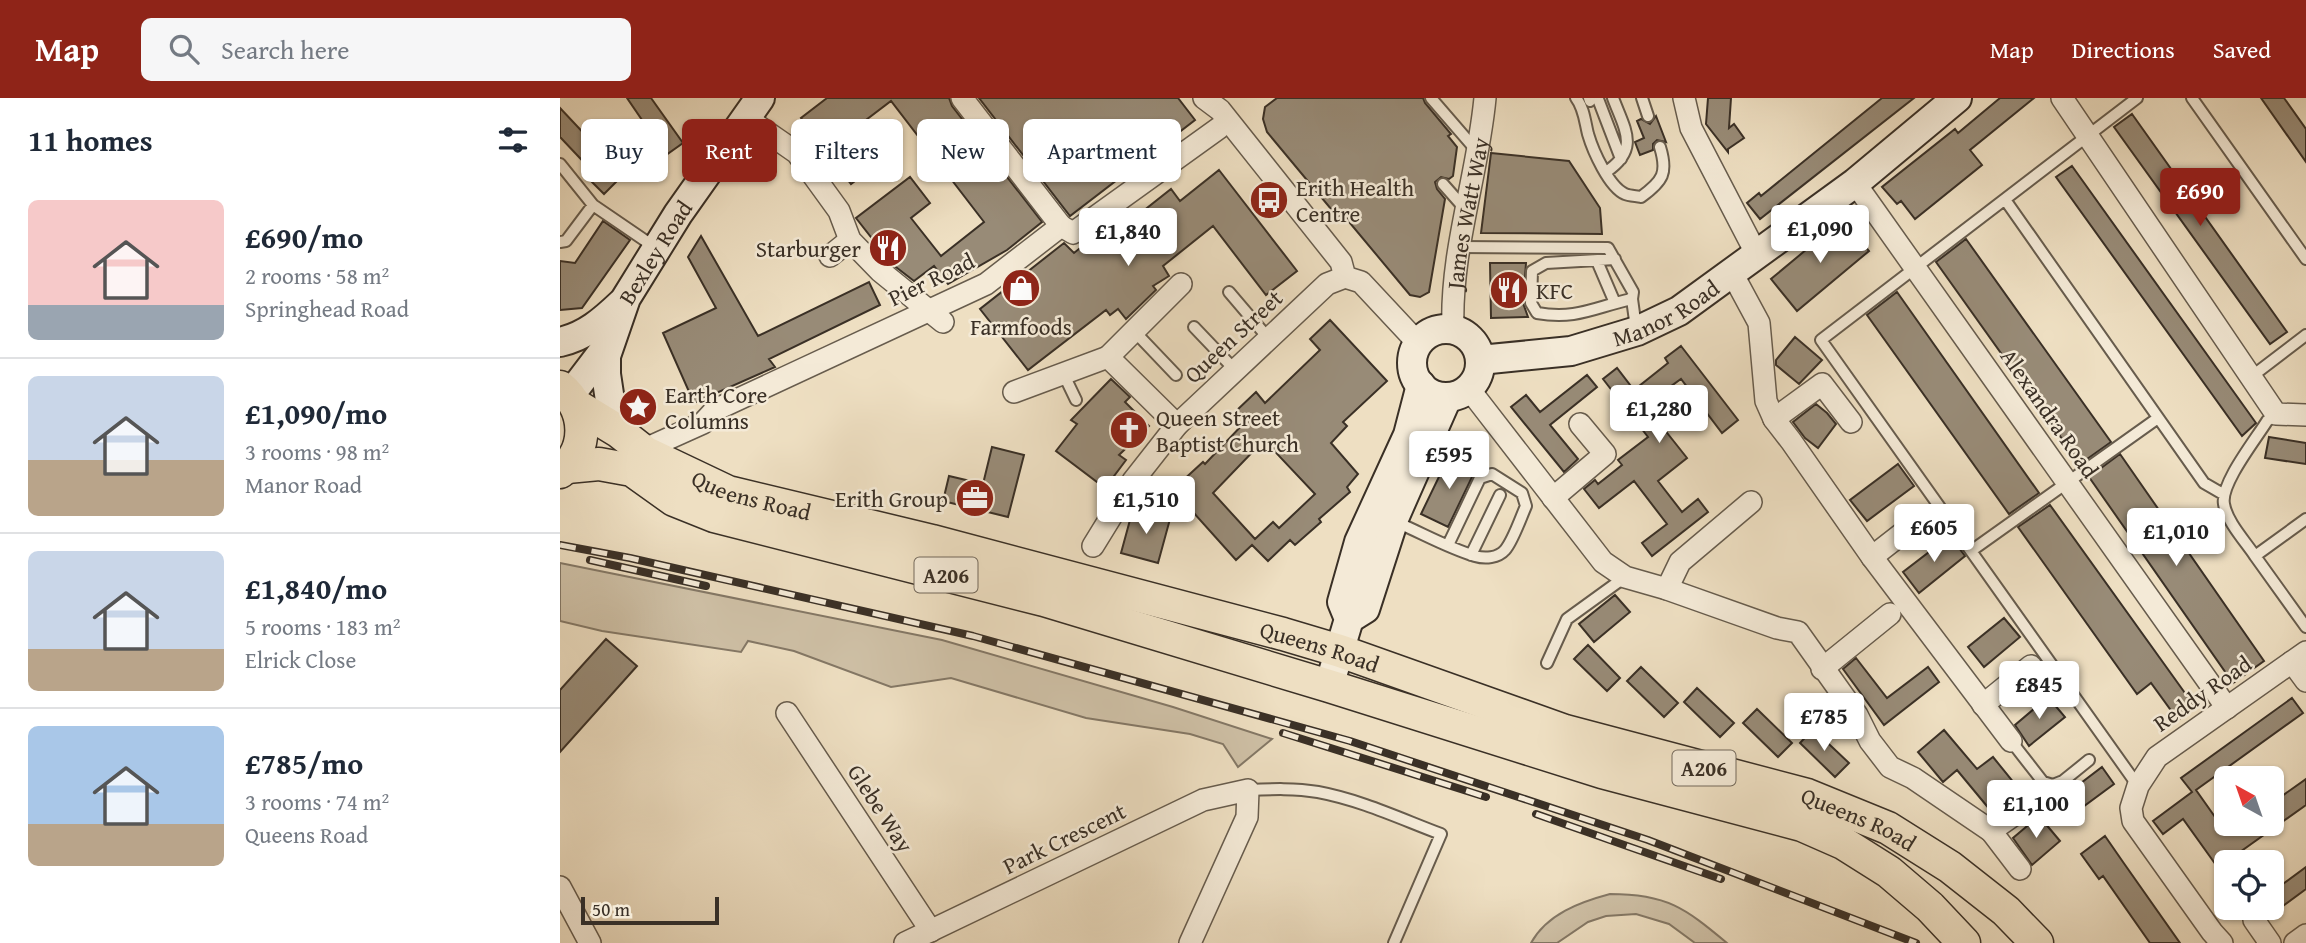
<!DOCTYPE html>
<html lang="en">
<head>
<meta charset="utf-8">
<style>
	body { margin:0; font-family:"Gentium Book Plus",serif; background:#f6f6f7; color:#1f2937; height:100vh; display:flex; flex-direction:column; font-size:26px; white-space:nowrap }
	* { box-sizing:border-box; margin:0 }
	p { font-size:23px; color:#747a83 }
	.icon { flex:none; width:38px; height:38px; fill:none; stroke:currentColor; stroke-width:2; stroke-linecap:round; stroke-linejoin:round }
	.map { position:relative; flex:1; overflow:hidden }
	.panel { display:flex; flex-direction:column; background:#fff; width:560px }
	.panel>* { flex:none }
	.hud { position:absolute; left:21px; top:21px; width:665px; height:63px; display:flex; gap:14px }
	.needle { width:46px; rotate:320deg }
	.buttons { position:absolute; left:1654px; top:668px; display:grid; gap:14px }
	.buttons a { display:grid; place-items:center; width:70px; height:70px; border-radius:10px; background:#fff; box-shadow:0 2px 5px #0004; font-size:35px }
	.scale { position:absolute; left:21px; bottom:18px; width:138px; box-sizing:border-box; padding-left:7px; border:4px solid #3a3026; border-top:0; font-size:19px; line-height:24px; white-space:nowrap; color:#3a3026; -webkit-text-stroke:5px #f4ead7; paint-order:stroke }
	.price { position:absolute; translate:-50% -60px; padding:0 16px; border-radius:7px; background:#fff; color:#222; font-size:23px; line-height:46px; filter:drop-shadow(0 2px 4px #0008) }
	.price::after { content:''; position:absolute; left:50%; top:42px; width:21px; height:16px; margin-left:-10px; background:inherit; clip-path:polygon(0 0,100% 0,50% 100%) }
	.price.on { background:#8f2418; color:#fff }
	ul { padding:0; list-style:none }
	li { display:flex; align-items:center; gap:21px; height:175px; padding:0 28px }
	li+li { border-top:2px solid #e0e1e3 }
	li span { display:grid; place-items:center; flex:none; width:196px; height:140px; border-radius:10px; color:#555 }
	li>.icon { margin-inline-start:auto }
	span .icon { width:84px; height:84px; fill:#fffc; stroke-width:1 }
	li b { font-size:30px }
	h2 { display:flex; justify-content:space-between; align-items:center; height:84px; padding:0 28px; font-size:30px }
	.pill { padding:0 24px; border-radius:10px; background:#fff; box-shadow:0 2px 5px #0004; font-size:24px; line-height:63px }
	.pill.on { background:#8f2418; color:#fff }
	header { display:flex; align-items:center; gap:42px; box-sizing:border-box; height:98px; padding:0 35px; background:#8f2418; color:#fff }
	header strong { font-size:33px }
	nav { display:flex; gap:38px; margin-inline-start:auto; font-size:24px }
	.search { width:490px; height:63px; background:#f6f6f7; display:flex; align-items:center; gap:18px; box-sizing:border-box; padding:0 24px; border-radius:10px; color:#747a83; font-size:26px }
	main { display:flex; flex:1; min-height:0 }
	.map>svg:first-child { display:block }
	.green { fill:#cfc1a7; stroke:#847866; stroke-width:2 }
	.building { fill:#988b77; stroke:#3a3026; stroke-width:2; fill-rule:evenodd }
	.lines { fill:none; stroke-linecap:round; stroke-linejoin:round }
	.lane-casing { stroke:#675c4d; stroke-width:14 }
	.street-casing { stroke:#675c4d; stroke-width:24 }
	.secondary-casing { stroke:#3a3026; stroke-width:32 }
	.primary-casing { stroke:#3a3026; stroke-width:35 }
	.lane { stroke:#f4ead7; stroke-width:10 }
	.street { stroke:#f4ead7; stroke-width:21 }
	.secondary { stroke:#f4ead7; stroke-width:28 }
	.primary { stroke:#eedfc2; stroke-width:32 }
	.rail-casing { stroke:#3a3026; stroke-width:8 }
	.rail { stroke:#f4ead7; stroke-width:5; stroke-dasharray:16; stroke-linecap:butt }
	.labels { text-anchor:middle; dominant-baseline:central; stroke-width:5; stroke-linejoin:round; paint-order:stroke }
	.shield { fill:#f4ead7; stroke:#72685b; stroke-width:2 }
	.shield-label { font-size:21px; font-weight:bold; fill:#3a3026 }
	.poi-label { font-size:23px; fill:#3a3026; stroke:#f4ead7; text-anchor:start }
	.street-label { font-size:23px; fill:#3a3026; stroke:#f4ead7 }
</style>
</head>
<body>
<header>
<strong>Map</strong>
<div class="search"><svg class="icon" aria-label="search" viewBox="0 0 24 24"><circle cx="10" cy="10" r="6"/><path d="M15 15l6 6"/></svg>Search here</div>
<nav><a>Map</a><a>Directions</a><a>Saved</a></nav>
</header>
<main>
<section class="panel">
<h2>11 homes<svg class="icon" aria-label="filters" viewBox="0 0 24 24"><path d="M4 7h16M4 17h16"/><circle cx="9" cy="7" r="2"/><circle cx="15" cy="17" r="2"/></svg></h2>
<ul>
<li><span style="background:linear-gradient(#f6c9c9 75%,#9aa5b1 0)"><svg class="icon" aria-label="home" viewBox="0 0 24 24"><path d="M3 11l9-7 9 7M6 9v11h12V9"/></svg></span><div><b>£690/mo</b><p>2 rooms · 58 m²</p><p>Springhead Road</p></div></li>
<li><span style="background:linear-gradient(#c9d6e8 60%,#b9a48a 0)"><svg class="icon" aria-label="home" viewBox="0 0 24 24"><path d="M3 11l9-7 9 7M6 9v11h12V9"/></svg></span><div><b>£1,090/mo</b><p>3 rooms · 98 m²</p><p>Manor Road</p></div></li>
<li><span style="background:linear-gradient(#c9d6e8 70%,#b9a48a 0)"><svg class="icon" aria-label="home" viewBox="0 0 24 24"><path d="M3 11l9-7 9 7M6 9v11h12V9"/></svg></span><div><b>£1,840/mo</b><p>5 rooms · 183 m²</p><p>Elrick Close</p></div></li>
<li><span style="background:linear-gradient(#a9c7e8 70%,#b9a48a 0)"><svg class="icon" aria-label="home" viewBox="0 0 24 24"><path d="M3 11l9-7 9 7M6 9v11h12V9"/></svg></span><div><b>£785/mo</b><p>3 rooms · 74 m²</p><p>Queens Road</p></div></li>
</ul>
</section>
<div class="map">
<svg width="1746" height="845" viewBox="0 0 1746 845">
	<rect width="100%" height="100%" fill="#eedfc2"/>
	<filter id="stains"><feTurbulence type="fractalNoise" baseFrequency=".00286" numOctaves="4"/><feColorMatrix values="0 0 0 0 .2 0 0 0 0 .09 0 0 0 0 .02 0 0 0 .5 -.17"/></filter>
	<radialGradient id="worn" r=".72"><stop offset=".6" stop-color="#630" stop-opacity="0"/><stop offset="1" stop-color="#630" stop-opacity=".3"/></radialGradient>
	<path class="green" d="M0 465 382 542 613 609 712 641 678 669 663 646 630 636 526 620 391 580 331 589 234 553 188 543 181 554 42 533 0 523Z
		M1050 796C1107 796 1125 810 1167 845H1135L1109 826 1076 816 1046 818 1028 824 997 845H971C987 816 1020 804 1050 796Z"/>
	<path class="building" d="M67 0H91L123 45 106 57Z
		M267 0H389L392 8 482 124 447 152 388 186 374 168 354 183 332 166 296 120 350 79 370 105 351 120 381 158 424 124 331 3 306 22 331 55 291 86 241 20Z
		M419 0H618L635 22 510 118Z
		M717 0H863L865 5 891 36 888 38 897 49 893 78 889 81 881 79 875 84 877 91 885 101 869 194 860 199 850 197 785 119 781 123 707 34 703 21 705 9Z
		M1148 0H1171L1169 30 1174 26 1184 40 1168 51V54L1146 26Z
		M1322 0H1354L1200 121 1187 105 1199 95 1201 98Z
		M1440 0H1474L1410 52 1422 67 1355 121 1341 103 1337 106 1322 89 1395 31 1398 35Z
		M1701 0H1724L1746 31V64Z
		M0 10 63 77 44 96 28 80 34 75 0 39Z
		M1572 16 1727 234 1710 246 1554 29Z
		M1096 18 1106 44 1097 42 1093 46V52L1080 57 1075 44 1084 40 1077 23 1081 21 1090 26Z
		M931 55 1009 63 1040 110 1042 136 921 135Z
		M1512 68 1696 325 1682 338 1496 79Z
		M659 72 737 173 706 197 653 128 603 168 609 178 593 188 596 192 566 221 558 211 550 217 546 212 468 272 420 211 504 145 514 155 567 112 573 121 611 91 620 103Z
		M1283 121 1309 153 1237 213 1211 181Z
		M43 123 70 142 22 210 0 212V163L15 165Z
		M141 138 198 238 309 184 320 207 209 261 215 269 134 305 103 235 156 210 128 159Z
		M1406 141 1551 344 1520 366 1376 164Z
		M930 165H966L963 205 968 219 931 220Z
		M1337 194 1479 395 1449 416 1307 217Z
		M770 222 827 283 783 324 787 328 771 345 798 376 787 389 790 394 759 421 761 424 735 447 730 442 708 463 692 447 676 462 624 404 632 397 620 385 643 364 645 366 686 323 676 313 696 294 705 305 760 252 750 241ZM704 342 755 396 719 430 713 424 695 441 653 395Z
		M1235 239 1262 262 1239 286 1216 267V262Z
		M1121 248 1178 322 1162 335 1121 281 1085 307 1127 360 1098 383 1122 414 1138 401 1148 414 1092 458 1082 445 1107 426 1074 383 1039 410 1024 391 1035 382 1038 386 1062 367 1058 362 1088 339 1043 281 1057 270 1074 292 1108 265 1105 260Z
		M1027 277 1037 289 990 327 1018 361 1004 374 951 309 966 297 980 314Z
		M551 281 570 299 565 304 589 328 559 357 566 362 545 390 496 353 517 326 511 322Z
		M1256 306 1267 315 1276 326 1258 350 1245 340 1233 324Z
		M1709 339 1746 345V366L1705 360Z
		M432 349 464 357 448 419 383 403 389 378 423 386Z
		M1560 356 1704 563 1673 585 1529 379Z
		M889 358 919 372 913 377 888 429 861 416Z
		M1338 366 1354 388 1307 423 1290 402Z
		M1490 407 1635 609 1618 622 1591 585 1577 596 1458 429Z
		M573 411 610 421 598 465 561 455Z
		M1390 438 1405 458 1359 495 1343 474Z
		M1055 497 1070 514 1034 544 1019 526Z
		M1444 520 1460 539 1424 569 1408 549Z
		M46 541 77 568 0 654V592Z
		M1028 547 1060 580 1047 593 1014 561Z
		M1296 560 1327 600 1368 569 1379 584 1324 627 1283 571Z
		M1081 569 1118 605 1104 619 1067 583Z
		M1137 590 1174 625 1160 639 1124 604Z
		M1488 599 1505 619 1469 648 1455 627Z
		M1732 600 1743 615 1636 692 1660 726H1712V705L1746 681V707L1680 754 1687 765H1666V781L1623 721 1603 736 1593 723 1632 694 1621 680Z
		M1197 611 1232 645 1218 659 1183 625Z
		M1253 631 1289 665 1275 679 1240 645Z
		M1384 632 1417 671 1433 659 1459 691 1431 713 1397 672 1383 684 1358 654Z
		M1542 669 1554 686 1516 714 1504 698Z
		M1479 718 1500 743 1472 767 1453 740Z
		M1545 738 1563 764 1620 845H1590L1543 778 1539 781 1521 756Z
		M1746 769V791L1712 816V794Z"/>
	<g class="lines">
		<g class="lane-casing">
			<path id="lane" d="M871 0 916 52
				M1016 0C1024 10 1025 24 1028 36 1033 53 1049 89 1065 96 1069 98 1077 98 1081 99 1103 83 1108 75 1100 49
				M1029 0 1030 3
				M1082 0 1088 18
				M1577 0 1261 242 1578 688
				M1632 0 1746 161
				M1038 1 1061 61
				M0 66 33 107 96 150
				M1046 74C1080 51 1065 32 1053 0
				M883 86 906 112
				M1446 103 1644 385 1663 396
				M0 144 6 143 33 107
				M900 149 1048 150 1073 194 1072 201 1076 230
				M1055 161 986 165 972 173 971 205 977 215C1017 222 1035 209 1072 201
				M1037 163 1055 205
				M669 194 709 241
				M634 229 675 272
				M575 234 616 277
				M503 275 516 302
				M1691 279 1746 237
				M1716 316 1707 323C1696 341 1660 386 1664 406 1667 424 1685 443 1695 458L1746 421
				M836 424C862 435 888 450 915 458 925 461 938 460 945 452 953 443 961 419 966 408L962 395 932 376 920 380 888 447
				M1411 453 1598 320
				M911 457 940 397
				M1695 458 1746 529
				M987 565 1007 521 1065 479
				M1451 643 1483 684 1493 687 1503 683 1529 662
				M688 692C712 691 735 690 758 694 801 702 841 721 881 736L834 845"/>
		</g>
		<g class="street-casing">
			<g id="street">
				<path d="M402 0 501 128"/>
				<path d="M644 0 660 12 781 164 785 179 801 184 858 245"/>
				<path d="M1124 0 1131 30 1196 155"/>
				<path d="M1502 0 1716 316 1746 317"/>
				<path d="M185 19 237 55 279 113 290 142 320 173 383 224"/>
				<path d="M1295 85 1667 610"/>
				<path d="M270 158 290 142"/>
				<path d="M1172 175 1199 225 1206 303 1214 321 1231 343 1312 459 1451 643"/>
				<path id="s1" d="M893 231C890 153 918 77 925 0"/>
				<path d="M909 291 1043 464 1065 479 1107 491 1120 464 1191 404"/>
				<path d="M454 294 548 259"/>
				<path d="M1214 321 1262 286 1291 324"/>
				<path d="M617 327 548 259 621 186"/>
				<path d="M83 352 143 325 155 312 426 186 501 128 513 135 659 30"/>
				<path d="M993 400 1045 356 1020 326"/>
				<path d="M533 448 573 383 617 327 767 186 785 179"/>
				<path d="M1312 459 1362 420"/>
				<path d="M1107 491 1217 530 1238 534 1297 617 1310 643 1330 669 1353 680 1431 733 1464 710"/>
				<path d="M1732 564 1746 583"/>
				<path d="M1262 571 1330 516"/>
				<path d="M1423 607 1471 568"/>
				<path d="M227 615 371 833"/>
				<path d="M1431 733 1460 771"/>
				<path d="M0 789 30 845"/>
				<path d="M1694 822 1710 845"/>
				<path d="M345 845 643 702 688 692 687 719 630 845"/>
				<path d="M1662 845 1652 834 1573 723 1571 710 1578 688 1597 659 1746 554"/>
				<path d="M1735 845 1746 837"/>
			</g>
		</g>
		<g class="secondary-casing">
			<g id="secondary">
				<circle cx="886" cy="265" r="34"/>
				<path d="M0 244C26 238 43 223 62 205"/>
				<path id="s2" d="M920 262 1011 253 1077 233 1119 213 1295 85 1397 0"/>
				<path d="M10 297 48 247"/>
				<path id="s3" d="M58 333 52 316 46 276V258L66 200 118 116 200 0"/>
				<path d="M789 521 805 511 835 418 887 300"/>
				<path d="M769 588 789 521 782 504 799 444 848 337 861 287"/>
			</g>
		</g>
		<g class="primary-casing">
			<g id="primary">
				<path d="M0 289C27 311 30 352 0 374"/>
				<path id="s4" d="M17 308 58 333 86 355 168 394 372 443 723 536 780 553 1005 633 1247 697 1328 730 1390 769 1446 813 1477 845"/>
				<path d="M7 369 39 366 72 372 114 402 154 418 484 502 769 588 1042 674 1242 727 1283 745 1329 774 1370 809 1404 845"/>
			</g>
		</g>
		<use href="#lane" class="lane"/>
		<use href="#street" class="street"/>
		<use href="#secondary" class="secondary"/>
		<use href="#primary" class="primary"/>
		<g class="rail-casing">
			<path id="rail" d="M0 447 70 460 413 538 790 643 1088 742 1356 845
				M30 462 146 488
				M723 635 926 699
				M976 716 1161 781"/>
		</g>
		<use href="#rail" class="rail"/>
	</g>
	<defs>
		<g id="bus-disc" transform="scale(2.0125)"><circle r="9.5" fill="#8f2418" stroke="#f4ead7"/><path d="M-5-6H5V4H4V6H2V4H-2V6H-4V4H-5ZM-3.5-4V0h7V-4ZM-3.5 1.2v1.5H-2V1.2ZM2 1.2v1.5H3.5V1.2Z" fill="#fff"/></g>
		<g id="restaurant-disc" transform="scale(2.0125)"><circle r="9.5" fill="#8f2418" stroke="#f4ead7"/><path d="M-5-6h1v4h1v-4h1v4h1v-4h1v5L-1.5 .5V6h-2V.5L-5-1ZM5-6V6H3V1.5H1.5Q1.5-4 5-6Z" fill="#fff"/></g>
		<g id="shop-disc" transform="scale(2.0125)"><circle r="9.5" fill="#8f2418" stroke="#f4ead7"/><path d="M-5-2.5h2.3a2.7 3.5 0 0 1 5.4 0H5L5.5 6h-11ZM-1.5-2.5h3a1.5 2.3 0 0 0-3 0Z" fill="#fff"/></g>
		<g id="sight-disc" transform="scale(2.0125)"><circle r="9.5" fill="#8f2418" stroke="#f4ead7"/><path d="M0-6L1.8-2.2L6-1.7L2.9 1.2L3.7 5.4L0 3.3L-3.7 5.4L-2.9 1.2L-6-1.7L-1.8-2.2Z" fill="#fff"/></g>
		<g id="church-disc" transform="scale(2.0125)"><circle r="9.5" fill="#8f2418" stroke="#f4ead7"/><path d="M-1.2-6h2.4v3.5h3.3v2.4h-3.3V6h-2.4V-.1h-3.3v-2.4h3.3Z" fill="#fff"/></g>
		<g id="office-disc" transform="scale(2.0125)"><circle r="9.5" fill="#8f2418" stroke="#f4ead7"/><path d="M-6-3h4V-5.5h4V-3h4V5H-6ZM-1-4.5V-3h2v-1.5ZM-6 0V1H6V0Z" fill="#fff"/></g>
	</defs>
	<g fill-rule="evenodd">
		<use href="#bus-disc" x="709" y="102"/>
		<use href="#restaurant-disc" x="328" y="150"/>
		<use href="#shop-disc" x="461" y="190"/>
		<use href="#restaurant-disc" x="949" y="192"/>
		<use href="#sight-disc" x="78" y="309"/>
		<use href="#church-disc" x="569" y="332"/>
		<use href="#office-disc" x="415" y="400"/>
	</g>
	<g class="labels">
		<g class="shield">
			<rect x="354.5" y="459.5" width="63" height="35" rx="5"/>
			<rect x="1112.5" y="652.5" width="63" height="35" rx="5"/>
		</g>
		<g class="shield-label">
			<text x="386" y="477">A206</text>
			<text x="1144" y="670">A206</text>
		</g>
		<g class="poi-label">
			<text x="736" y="89">Erith Health<tspan x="736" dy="26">Centre</tspan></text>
			<text x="301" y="150" text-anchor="end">Starburger</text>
			<text x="976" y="192">KFC</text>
			<text x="461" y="228" text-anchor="middle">Farmfoods</text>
			<text x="105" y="296">Earth Core<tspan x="105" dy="26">Columns</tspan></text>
			<text x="596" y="319">Queen Street<tspan x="596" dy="26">Baptist Church</tspan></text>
			<text x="388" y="400" text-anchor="end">Erith Group</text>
		</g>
		<g class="street-label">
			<text stroke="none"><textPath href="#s1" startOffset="117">James Watt Way</textPath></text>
			<text stroke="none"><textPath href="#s3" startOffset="192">Bexley Road</textPath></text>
			<text transform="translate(371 181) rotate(-26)">Pier Road</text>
			<text stroke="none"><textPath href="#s2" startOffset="194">Manor Road</textPath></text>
			<text transform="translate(673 238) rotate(-43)">Queen Street</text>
			<text transform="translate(1490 315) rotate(55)">Alexandra Road</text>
			<text stroke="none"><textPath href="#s4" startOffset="198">Queens Road</textPath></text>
			<text stroke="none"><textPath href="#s4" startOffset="786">Queens Road</textPath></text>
			<text transform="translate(1642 595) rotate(-35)">Reddy Road</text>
			<text transform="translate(321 710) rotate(57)">Glebe Way</text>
			<text stroke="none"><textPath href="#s4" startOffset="1353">Queens Road</textPath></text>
			<text transform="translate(504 740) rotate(-26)">Park Crescent</text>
		</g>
	</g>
	<rect width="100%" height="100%" filter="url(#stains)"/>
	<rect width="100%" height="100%" fill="url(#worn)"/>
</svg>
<div class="buttons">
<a><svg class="needle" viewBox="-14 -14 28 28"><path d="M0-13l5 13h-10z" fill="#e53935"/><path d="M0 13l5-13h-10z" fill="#747a83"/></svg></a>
<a><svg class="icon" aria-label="locate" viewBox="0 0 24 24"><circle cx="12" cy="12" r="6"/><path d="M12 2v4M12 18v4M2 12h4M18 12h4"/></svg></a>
</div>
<div class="scale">50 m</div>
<b class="price on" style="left:1640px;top:130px">£690</b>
<b class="price" style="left:1260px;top:167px">£1,090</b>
<b class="price" style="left:568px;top:170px">£1,840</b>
<b class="price" style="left:1099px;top:347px">£1,280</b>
<b class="price" style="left:889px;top:393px">£595</b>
<b class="price" style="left:586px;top:438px">£1,510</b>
<b class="price" style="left:1374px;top:466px">£605</b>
<b class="price" style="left:1616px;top:470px">£1,010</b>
<b class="price" style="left:1479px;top:623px">£845</b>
<b class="price" style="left:1264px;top:655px">£785</b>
<b class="price" style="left:1476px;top:742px">£1,100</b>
<div class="hud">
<a class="pill">Buy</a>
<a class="pill on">Rent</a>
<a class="pill">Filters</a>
<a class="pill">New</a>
<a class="pill">Apartment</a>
</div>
</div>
</main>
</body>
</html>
